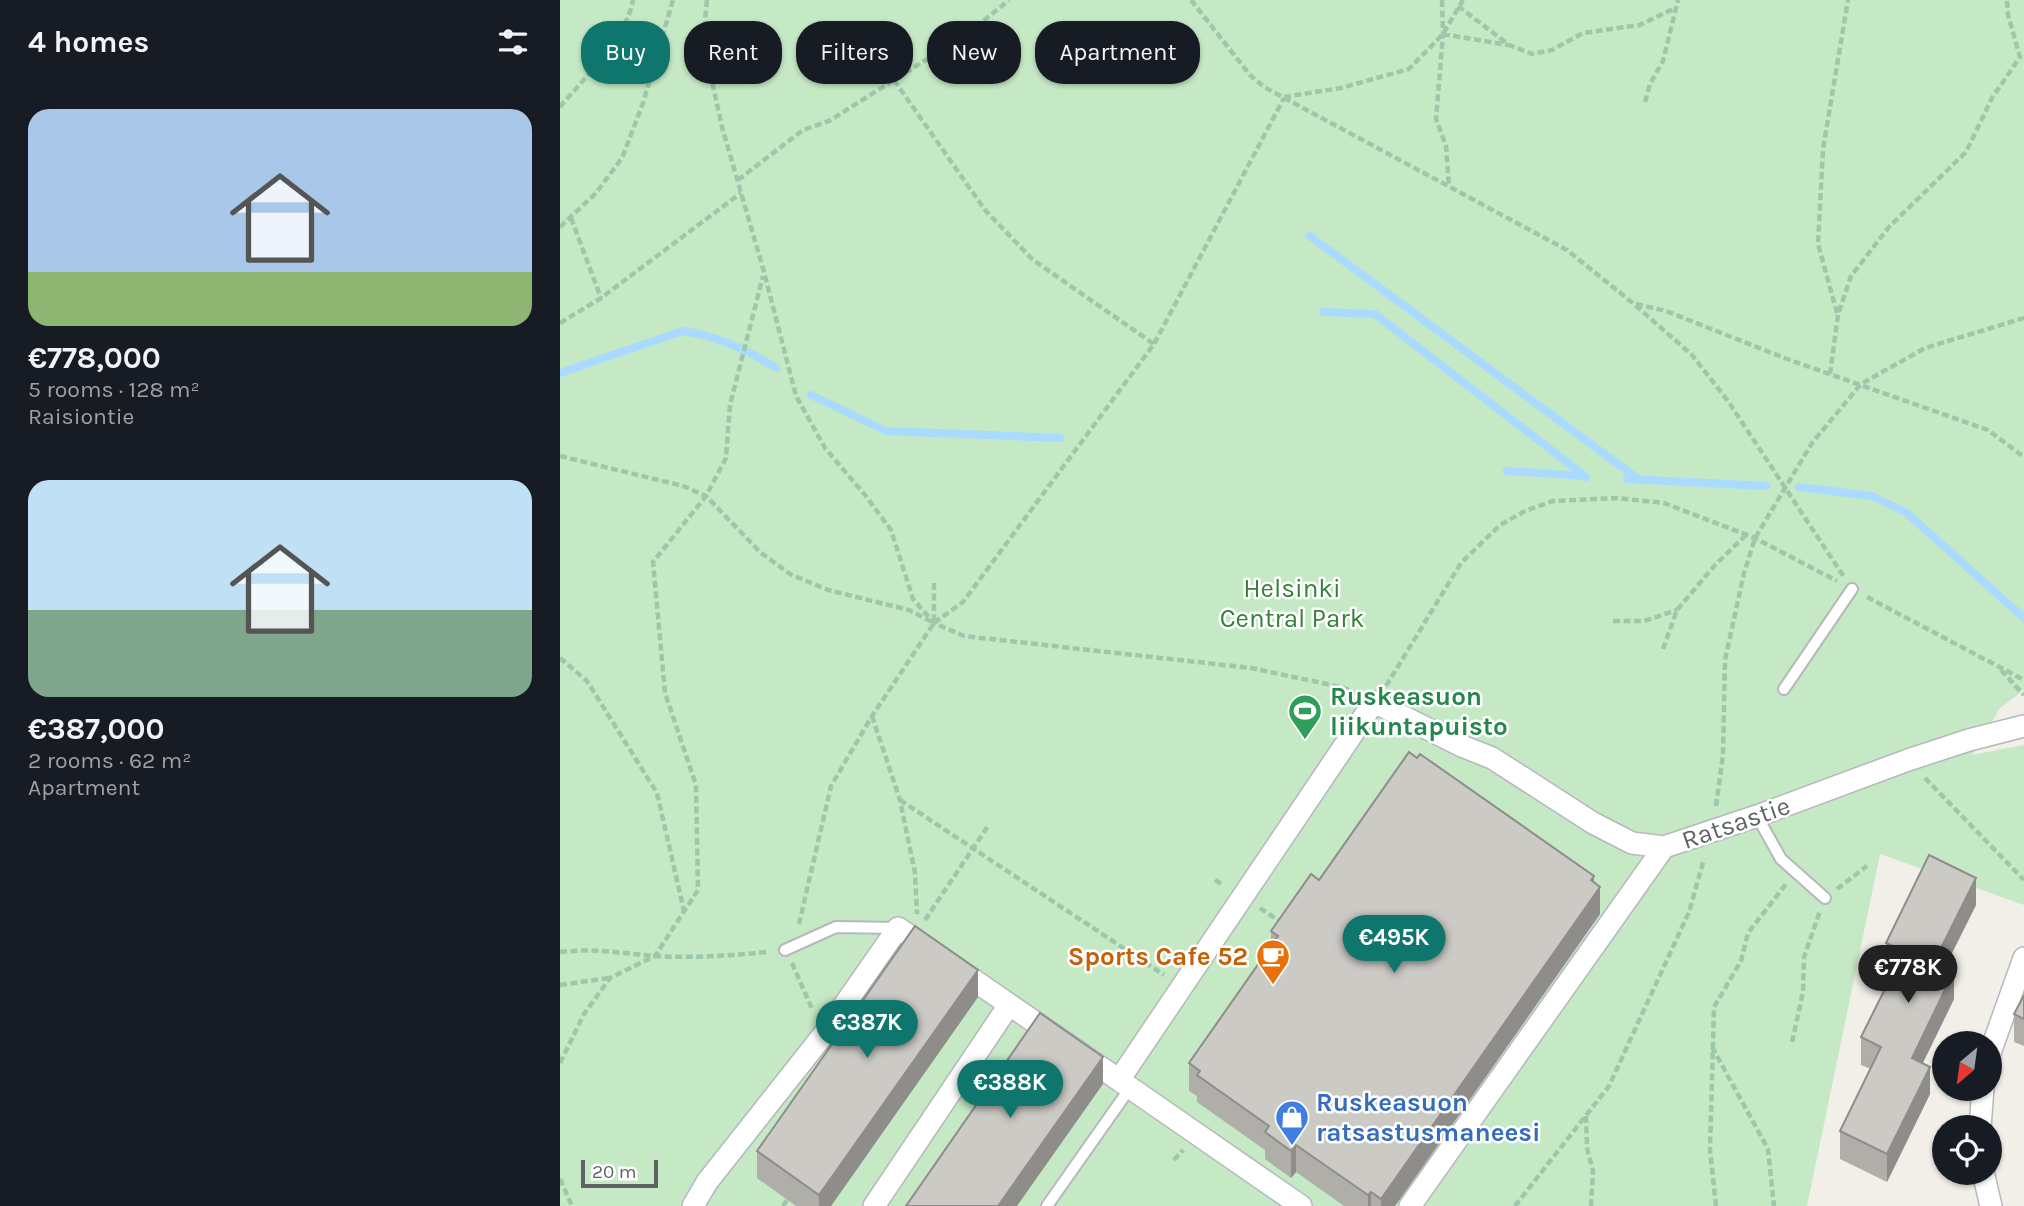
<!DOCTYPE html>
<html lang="en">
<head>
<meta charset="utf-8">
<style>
	body { margin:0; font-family:Karla,sans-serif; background:#20242c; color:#f1f3f6; height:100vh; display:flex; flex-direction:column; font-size:26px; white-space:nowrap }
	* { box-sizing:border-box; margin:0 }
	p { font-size:23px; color:#9ea1a6 }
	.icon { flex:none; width:38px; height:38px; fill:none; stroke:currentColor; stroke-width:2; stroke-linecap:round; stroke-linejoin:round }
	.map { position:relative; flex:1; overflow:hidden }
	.details { display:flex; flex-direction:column; background:#171b24; width:560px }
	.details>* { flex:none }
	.top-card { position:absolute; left:21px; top:21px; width:665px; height:63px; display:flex; gap:14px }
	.needle { width:46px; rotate:209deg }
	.buttons { position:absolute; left:1372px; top:1031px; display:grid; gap:14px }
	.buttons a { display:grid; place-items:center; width:70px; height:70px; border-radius:50%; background:#171b24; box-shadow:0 2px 5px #0004; font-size:35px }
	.scale { position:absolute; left:21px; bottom:18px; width:77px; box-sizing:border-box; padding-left:7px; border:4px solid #5f6368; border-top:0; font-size:19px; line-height:24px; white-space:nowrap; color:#5f6368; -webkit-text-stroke:5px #fff; paint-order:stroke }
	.price { position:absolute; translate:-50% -60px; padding:0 16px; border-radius:24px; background:#0f766e; color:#fff; font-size:23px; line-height:46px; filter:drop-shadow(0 2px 4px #0008) }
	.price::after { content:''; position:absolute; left:50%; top:42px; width:21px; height:16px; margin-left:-10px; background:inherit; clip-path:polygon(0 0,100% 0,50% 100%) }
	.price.active { background:#222; color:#fff }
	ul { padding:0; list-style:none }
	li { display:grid; align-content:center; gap:14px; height:371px; padding:0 28px }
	li span { display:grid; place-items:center; height:217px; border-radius:21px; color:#555 }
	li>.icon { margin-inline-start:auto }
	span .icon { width:126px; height:126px; fill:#fffc; stroke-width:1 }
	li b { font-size:30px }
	h2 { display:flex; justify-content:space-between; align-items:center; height:84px; padding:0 28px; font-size:30px }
	.pill { padding:0 24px; border-radius:28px; background:#171b24; box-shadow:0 2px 5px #0004; font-size:24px; line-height:63px }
	.pill.active { background:#0f766e; color:#fff }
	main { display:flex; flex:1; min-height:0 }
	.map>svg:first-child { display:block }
	.green { fill:#c5e8c5 }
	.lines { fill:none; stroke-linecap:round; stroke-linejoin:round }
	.stream { stroke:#aadaff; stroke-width:8 }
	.lane-casing { stroke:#b5b8bc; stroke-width:14 }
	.street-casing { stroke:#b5b8bc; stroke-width:24 }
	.path { stroke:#9cc7a9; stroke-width:4.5; stroke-dasharray:7 3.5; stroke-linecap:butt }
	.lane { stroke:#fff; stroke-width:10 }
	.street { stroke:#fff; stroke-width:21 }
	.wall { fill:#afaea9 }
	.shaded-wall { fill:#8f8d8a }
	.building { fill:#cccac5; stroke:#8f8d8a; stroke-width:2 }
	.labels { text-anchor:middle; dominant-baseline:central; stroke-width:5; stroke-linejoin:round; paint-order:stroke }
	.park-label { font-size:26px; fill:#348238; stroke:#fff }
	.leisure-label { font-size:26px; font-weight:bold; fill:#27864d; stroke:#fff; text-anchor:start }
	.street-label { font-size:26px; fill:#5f6368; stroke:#fff }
	.food-label { font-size:26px; font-weight:bold; fill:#c56008; stroke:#fff; text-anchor:end }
	.shop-label { font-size:26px; font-weight:bold; fill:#366cbe; stroke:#fff; text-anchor:start }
</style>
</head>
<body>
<main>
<section class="details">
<h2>4 homes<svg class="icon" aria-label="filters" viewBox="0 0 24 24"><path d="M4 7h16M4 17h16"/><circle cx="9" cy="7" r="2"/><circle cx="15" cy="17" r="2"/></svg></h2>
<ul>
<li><span style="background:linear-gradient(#a9c7e8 75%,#8fb573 0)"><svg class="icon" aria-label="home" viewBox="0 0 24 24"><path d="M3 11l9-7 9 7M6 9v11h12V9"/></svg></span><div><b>€778,000</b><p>5 rooms · 128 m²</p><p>Raisiontie</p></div></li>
<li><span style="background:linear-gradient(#bfe0f5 60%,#7fa58c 0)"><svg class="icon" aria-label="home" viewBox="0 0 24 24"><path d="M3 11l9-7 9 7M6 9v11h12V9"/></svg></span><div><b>€387,000</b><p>2 rooms · 62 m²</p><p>Apartment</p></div></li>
</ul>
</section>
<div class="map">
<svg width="1464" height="1206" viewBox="0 0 1464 1206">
	<rect width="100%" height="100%" fill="#f1efe8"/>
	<path class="green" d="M0 0H1464V690L1440 708 1412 755 1464 745V905L1320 854 1247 1206H0Z"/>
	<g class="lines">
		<path class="stream" d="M750 236 1078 479
			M763 312 815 314 1026 477
			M0 373 123 331C156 336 188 350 216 368
			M251 395 326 431 500 438
			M947 471 1024 476
			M1067 479 1206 486
			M1239 487 1312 496 1347 513 1464 618"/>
		<g class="lane-casing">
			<path id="lane" d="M1224 689 1292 589
				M1197 816 1221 859 1265 898
				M225 950 276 927 338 928
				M487 1206 570 1088"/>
		</g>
		<g class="street-casing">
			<path id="street" d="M1430 1053 1464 958
				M559 1080 741 1206
				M1420 1127 1423 1088
				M1423 1172 1431 1206
				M133 1206 147 1182 264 1034 338 928 559 1080 814 702 902 746 932 758 1033 823 1072 843 1104 847 1197 816 1348 760 1409 740 1464 726
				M314 1206 449 1005
				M850 1206 1104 847"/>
		</g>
		<path class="path" d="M147 0 145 20 147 59 162 127 204 272 236 396 265 448 305 495 331 530 353 599 374 623 404 636 691 668 781 687 796 693
			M631 0 690 75 704 87 1007 250 1074 304 1132 355 1168 401 1284 577
			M882 0 883 34 876 119 886 146 889 186
			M898 6 949 45 972 54 992 50 1023 33 1080 25 1115 8
			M883 34 948 45
			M334 80 425 210 473 260 594 344
			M724 97 781 88 849 69 883 34 903 0
			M1085 102 1090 84 1103 61 1118 0
			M0 107C24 78 67 37 73 0
			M178 180 243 130 269 121 410 32 449 0
			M11 218 41 298
			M0 227 36 193 62 158 83 103 113 0
			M1076 304 1106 311 1227 359 1428 430 1464 457
			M1277 313 1258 244 1263 149 1288 0
			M0 323 41 298 181 193
			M1270 374 1278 315 1291 276 1329 227 1406 152 1432 98 1460 57 1448 15 1447 0
			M0 456 123 486 146 496 200 552 230 574 268 590 349 610 374 623 403 602 594 344 724 98
			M1307 597 1464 680
			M1053 621H1084L1117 610
			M1103 649 1117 610 1155 565 1186 535
			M0 658 27 681 97 793 124 911
			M1441 670 1464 695
			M826 686 901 563 940 525 965 511 993 501 1056 498 1104 503 1195 538 1277 581
			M312 716 340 800 355 873 357 914
			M1365 778 1464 880
			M340 800 604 975
			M1156 806 1163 754 1165 660 1184 573 1195 538 1252 443 1301 384 1365 348 1464 318
			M655 880 663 885
			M1277 889 1307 866
			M700 908 722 923
			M365 920 428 826
			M239 924 271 786 312 716 374 623V582
			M0 952C31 948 62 953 93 956 131 958 169 956 207 952
			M232 963 252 1009
			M0 985 49 978
			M1232 1042 1243 992 1244 957 1260 911
			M1152 1047 1208 1149 1214 1206
			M0 1063 24 1014 50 978 95 956 138 890 136 785 105 693 93 562 146 496 166 458 170 405 203 276
			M1026 1116 1027 1148 1033 1171 1031 1206
			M614 1160 623 1150
			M0 1179 12 1206
			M223 1206 227 1200
			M955 1206 1049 1086 1129 912 1144 859
			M1156 1206 1150 1150 1154 1007 1181 961 1188 933 1226 884"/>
		<use href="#lane" class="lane"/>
		<use href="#street" class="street"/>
	</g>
	<path class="wall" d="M759 880 1034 882 1040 914 835 1206H784L736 1172 731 1178 705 1159V1150L637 1102V1096L629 1091V1063L711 947V931Z
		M1416 905 1385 967 1394 999 1363 1063 1370 1094 1327 1182 1280 1159V1131L1311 1069 1301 1065V1037L1333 973 1326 970V943Z
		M1464 995V1054V1046L1454 1042V1014Z
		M418 997 271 1206H236L197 1178V1151Z"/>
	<path class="shaded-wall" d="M1034 876V896L1040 887V914L835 1206H821V1199Z
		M1416 878V905L1374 989V962Z
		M418 970V997L271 1206H259V1195Z
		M1394 971V999L1352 1085V1058Z
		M543 1057V1084L457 1206H438Z
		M1370 1067V1094L1327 1182V1154Z
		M736 1145V1172L731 1178V1151Z
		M811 1192V1206H808V1195Z"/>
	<path class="building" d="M849 752 857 758 860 754 1034 876 1031 880 1040 887 821 1199 811 1192 808 1195 736 1145 731 1151 705 1132 709 1126 637 1075 640 1071 629 1063 718 936 711 931 751 874 759 880Z
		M1369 855 1416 878 1374 962 1394 971 1352 1058 1370 1067 1327 1154 1280 1131 1321 1047 1301 1037 1344 951 1326 943Z
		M355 926 418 970 259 1195 197 1151Z
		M1464 995V1019L1454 1014Z
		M480 1013 543 1057 438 1206H346Z"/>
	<defs>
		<g id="stadium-pin" transform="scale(1.75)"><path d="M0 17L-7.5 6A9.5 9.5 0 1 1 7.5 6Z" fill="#2e9e5b" stroke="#fff"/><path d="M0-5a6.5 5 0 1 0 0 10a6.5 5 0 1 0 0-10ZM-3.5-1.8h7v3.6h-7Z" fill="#fff"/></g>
		<g id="cafe-pin" transform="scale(1.75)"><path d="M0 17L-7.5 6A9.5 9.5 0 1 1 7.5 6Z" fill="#e8710a" stroke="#fff"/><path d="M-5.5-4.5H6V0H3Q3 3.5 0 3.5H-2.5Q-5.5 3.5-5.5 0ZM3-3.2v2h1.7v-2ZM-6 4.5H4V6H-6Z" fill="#fff"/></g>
		<g id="shop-pin" transform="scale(1.75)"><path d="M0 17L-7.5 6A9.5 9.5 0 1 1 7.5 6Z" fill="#3f7fe0" stroke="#fff"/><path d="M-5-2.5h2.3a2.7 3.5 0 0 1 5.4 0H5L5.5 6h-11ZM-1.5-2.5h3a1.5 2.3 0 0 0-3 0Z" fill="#fff"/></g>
	</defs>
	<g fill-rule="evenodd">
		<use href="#stadium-pin" x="745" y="711"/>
		<use href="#cafe-pin" x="713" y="956"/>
		<use href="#shop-pin" x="732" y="1117"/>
	</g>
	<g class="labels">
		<g class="park-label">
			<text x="732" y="588">Helsinki<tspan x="732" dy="30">Central Park</tspan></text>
		</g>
		<g class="leisure-label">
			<text x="770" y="696">Ruskeasuon<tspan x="770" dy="30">liikuntapuisto</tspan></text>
		</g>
		<g class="street-label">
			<text transform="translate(1176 823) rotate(-19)">Ratsastie</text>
		</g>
		<g class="food-label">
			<text x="688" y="956">Sports Cafe 52</text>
		</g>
		<g class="shop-label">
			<text x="756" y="1102">Ruskeasuon<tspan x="756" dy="30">ratsastusmaneesi</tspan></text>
		</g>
	</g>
</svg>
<div class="buttons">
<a><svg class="needle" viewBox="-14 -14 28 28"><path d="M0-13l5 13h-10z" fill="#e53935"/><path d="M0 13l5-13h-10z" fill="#9ea1a6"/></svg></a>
<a><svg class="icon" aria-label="locate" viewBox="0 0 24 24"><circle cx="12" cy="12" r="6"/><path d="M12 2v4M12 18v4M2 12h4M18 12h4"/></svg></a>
</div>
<div class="scale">20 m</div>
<b class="price" style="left:834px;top:975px">€495K</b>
<b class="price active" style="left:1348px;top:1005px">€778K</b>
<b class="price" style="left:307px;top:1060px">€387K</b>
<b class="price" style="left:450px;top:1120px">€388K</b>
<div class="top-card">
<a class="pill active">Buy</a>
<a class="pill">Rent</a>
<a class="pill">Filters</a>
<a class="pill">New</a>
<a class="pill">Apartment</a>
</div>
</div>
</main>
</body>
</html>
